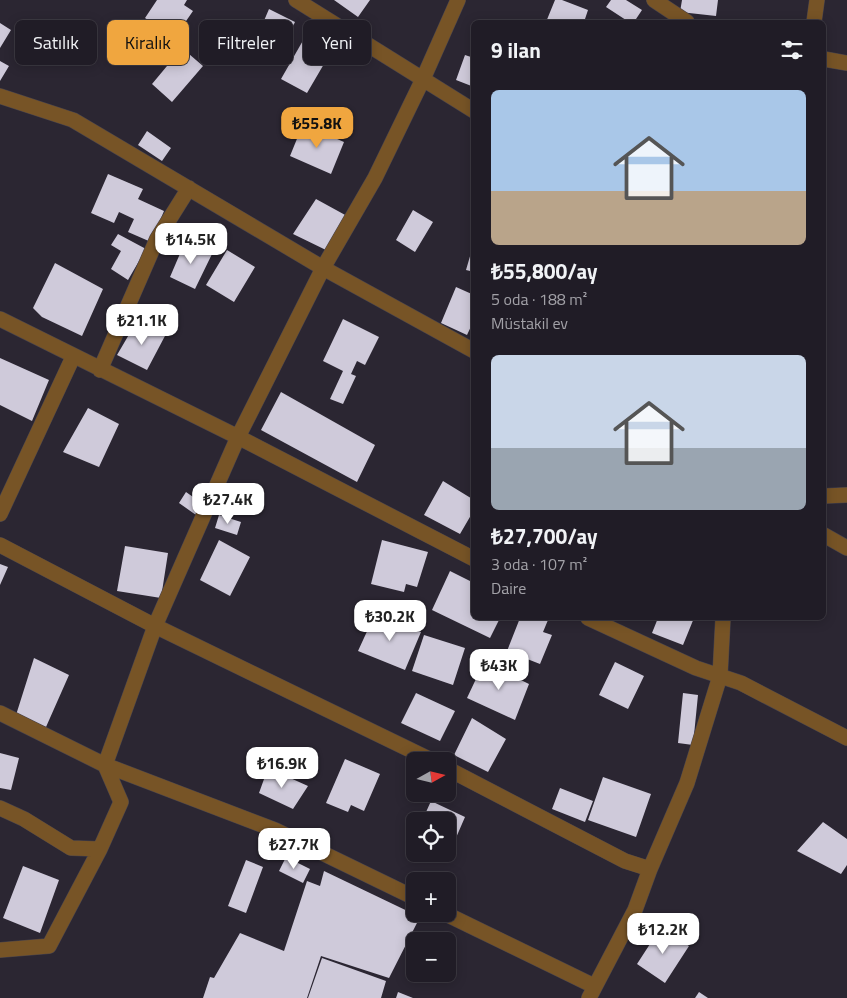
<!DOCTYPE html>
<html lang="tr">
<head>
<meta charset="utf-8">
<style>
	body { margin:0; font-family:"Titillium Web",sans-serif; background:#28252e; color:#f1f3f6; height:100vh; display:flex; flex-direction:column; font-size:19px; white-space:nowrap }
	* { box-sizing:border-box; margin:0 }
	p { font-size:16px; color:#a2a1a7 }
	.icon { flex:none; width:28px; height:28px; fill:none; stroke:currentColor; stroke-width:2; stroke-linecap:round; stroke-linejoin:round }
	.map { position:relative; flex:1; overflow:hidden }
	.panel { position:absolute; left:471px; top:20px; width:355px; height:600px; display:flex; flex-direction:column; background:#201c26; border-radius:8px; box-shadow:0 2px 12px #0003,0 0 0 1px #3d3a43 }
	.panel>* { flex:none }
	.guide { position:absolute; left:15px; top:20px; width:381px; height:45px; display:flex; gap:10px }
	.needle { width:32px; rotate:82deg }
	.buttons { position:absolute; left:406px; top:752px; display:grid; gap:10px }
	.buttons a { display:grid; place-items:center; width:50px; height:50px; border-radius:8px; background:#201c26; box-shadow:0 2px 12px #0003,0 0 0 1px #3d3a43; font-size:25px }
	.price { position:absolute; translate:-50% -42px; padding:0 11px; border-radius:10px; background:#fff; color:#222; font-size:16px; line-height:32px; filter:drop-shadow(0 1px 2px #0008) }
	.price::after { content:''; position:absolute; left:50%; top:30px; width:15px; height:11px; margin-left:-8px; background:inherit; clip-path:polygon(0 0,100% 0,50% 100%) }
	.price.selected { background:#f0a63f; color:#111 }
	ul { padding:0; list-style:none }
	li { display:grid; align-content:center; gap:10px; height:265px; padding:0 20px }
	li span { display:grid; place-items:center; height:155px; border-radius:8px; color:#555 }
	li>.icon { margin-inline-start:auto }
	span .icon { width:90px; height:90px; fill:#fffc; stroke-width:1 }
	li b { font-size:21px }
	h2 { display:flex; justify-content:space-between; align-items:center; height:60px; padding:0 20px; font-size:21px }
	.chip { padding:0 18px; border-radius:8px; background:#201c26; box-shadow:0 2px 12px #0003,0 0 0 1px #3d3a43; font-size:18px; line-height:45px }
	.chip.selected { background:#f0a63f; color:#111 }
	.map>svg:first-child { display:block }
	.building { fill:#cfcada }
	.lines { fill:none; stroke-linecap:round; stroke-linejoin:round }
	.minor-casing { stroke:#47434e; stroke-width:16 }
	.minor { stroke:#775426; stroke-width:15 }
</style>
</head>
<body>
<div class="map">
<svg width="847" height="998" viewBox="0 0 847 998">
	<rect width="100%" height="100%" fill="#2b2632"/>
	<path class="building" d="M157 0H187L184 5 193 11 184 24 177 20 168 34 145 18Z
		M334 0H370L358 17Z
		M555 0H562L588 10 584 22H546Z
		M611 0H626L642 10 634 22H629L606 7Z
		M682 0H718L716 16 680 12Z
		M269 9 295 22 275 62 255 52 261 39 257 37Z
		M0 23 11 30 0 48Z
		M305 37 331 52 307 93 281 79Z
		M182 48 203 66 172 102 152 84Z
		M465 55 474 58V87L456 80Z
		M0 61 9 66 0 81Z
		M303 124 344 142 331 174 290 156Z
		M147 131 171 148 162 161 138 145Z
		M108 174 143 189 138 199 164 211 151 242 128 232 134 219 119 212 114 223 91 213Z
		M316 199 347 216 328 251 293 234Z
		M413 210 433 222 415 252 396 240Z
		M118 234 146 249 128 280 111 269 121 251 111 245Z
		M185 242 212 254 195 289 170 277Z
		M473 246H474V272L466 270Z
		M227 250 255 267 234 302 206 285Z
		M55 263 103 289 82 336 42 317 33 308Z
		M456 287 474 295V320L467 335 441 323Z
		M343 319 379 337 365 365 357 361 351 374 356 376 343 404 330 399 343 371 323 361Z
		M153 325 166 334 147 370 117 355 134 326H138L144 331Z
		M0 358 49 380 32 421 0 405Z
		M281 392 375 445 357 482 261 430Z
		M88 408 119 424 99 467 63 452Z
		M443 481 474 500V510L460 534 424 515Z
		M186 492 203 504 196 515 179 503Z
		M219 515 241 522 237 535 215 528Z
		M219 540 250 557 230 596 200 580Z
		M382 540 428 552 417 587 406 584 404 592 371 584Z
		M125 546 168 553 161 598 117 591Z
		M0 564 8 567 0 585Z
		M450 571 474 583V618H500L490 638 432 610Z
		M375 614 421 632 405 670 358 651Z
		M520 618H541L548 620 543 632 552 635 540 664 507 651Z
		M658 618H694L683 645 652 633Z
		M424 635 465 648 453 685 412 671Z
		M34 658 69 675 46 727 16 715Z
		M484 662 529 684 515 720 467 698Z
		M615 662 644 676 628 709 599 695Z
		M416 693 455 711 440 741 401 723Z
		M683 693 698 695 693 745 678 743Z
		M472 718 506 739 488 772 454 755Z
		M0 753 19 758 11 790 0 788Z
		M345 759 380 774 364 811 351 805 348 812 326 803Z
		M268 768 308 786 293 809 259 793Z
		M603 777 651 794 636 837 588 820Z
		M560 788 593 801 585 822 552 809Z
		M431 801 465 817 452 847 448 845V821H422Z
		M823 822 847 839V865L841 874 797 851Z
		M286 857 310 869 303 883 279 871Z
		M246 860 263 867 246 913 228 906Z
		M23 866 59 880 40 933 3 918Z
		M324 871 420 917 389 978 321 956 307 998H203L210 977 214 978 240 933 284 951 307 881 320 886Z
		M661 927 689 946 665 983 637 964Z
		M322 958 386 981 381 998H308Z
		M398 992 413 998H396Z
		M699 992 708 998H695Z"/>
	<g class="lines">
		<g class="minor-casing">
			<path id="minor" d="M296 0 474 111
				M654 0 687 22
				M814 22 817 0
				M824 59 847 63
				M0 96 73 120 323 268 474 351
				M0 319 238 437 474 559
				M100 370 157 239 189 188
				M824 496 847 495
				M0 514 73 357
				M824 535 847 548
				M0 545 155 626 433 761
				M588 618 696 668 741 683 847 738
				M0 713 105 765 275 830 415 898
				M448 769 625 861 650 869
				M0 808 24 819 71 848 100 849 121 802 105 765 155 626 238 437 323 268 375 178 423 79 458 0
				M446 914 594 986
				M0 950 49 946 100 849
				M589 998 635 910 650 869 687 783 720 676 723 618"/>
		</g>
		<use href="#minor" class="minor"/>
	</g>
</svg>
<div class="buttons">
<a><svg class="needle" viewBox="-14 -14 28 28"><path d="M0-13l5 13h-10z" fill="#e53935"/><path d="M0 13l5-13h-10z" fill="#a2a1a7"/></svg></a>
<a><svg class="icon" aria-label="locate" viewBox="0 0 24 24"><circle cx="12" cy="12" r="6"/><path d="M12 2v4M12 18v4M2 12h4M18 12h4"/></svg></a>
<a>+</a>
<a>−</a>
</div>
<b class="price selected" style="left:317px;top:149px">₺55.8K</b>
<b class="price" style="left:191px;top:265px">₺14.5K</b>
<b class="price" style="left:142px;top:346px">₺21.1K</b>
<b class="price" style="left:228px;top:525px">₺27.4K</b>
<b class="price" style="left:390px;top:642px">₺30.2K</b>
<b class="price" style="left:499px;top:691px">₺43K</b>
<b class="price" style="left:282px;top:789px">₺16.9K</b>
<b class="price" style="left:294px;top:870px">₺27.7K</b>
<b class="price" style="left:663px;top:955px">₺12.2K</b>
<div class="guide">
<a class="chip">Satılık</a>
<a class="chip selected">Kiralık</a>
<a class="chip">Filtreler</a>
<a class="chip">Yeni</a>
</div>
<section class="panel">
<h2>9 ilan<svg class="icon" aria-label="filters" viewBox="0 0 24 24"><path d="M4 7h16M4 17h16"/><circle cx="9" cy="7" r="2"/><circle cx="15" cy="17" r="2"/></svg></h2>
<ul>
<li><span style="background:linear-gradient(#a9c7e8 65%,#b9a48a 0)"><svg class="icon" aria-label="home" viewBox="0 0 24 24"><path d="M3 11l9-7 9 7M6 9v11h12V9"/></svg></span><div><b>₺55,800/ay</b><p>5 oda · 188 m²</p><p>Müstakil ev</p></div></li>
<li><span style="background:linear-gradient(#c9d6e8 60%,#9aa5b1 0)"><svg class="icon" aria-label="home" viewBox="0 0 24 24"><path d="M3 11l9-7 9 7M6 9v11h12V9"/></svg></span><div><b>₺27,700/ay</b><p>3 oda · 107 m²</p><p>Daire</p></div></li>
</ul>
</section>
</div>
</body>
</html>
